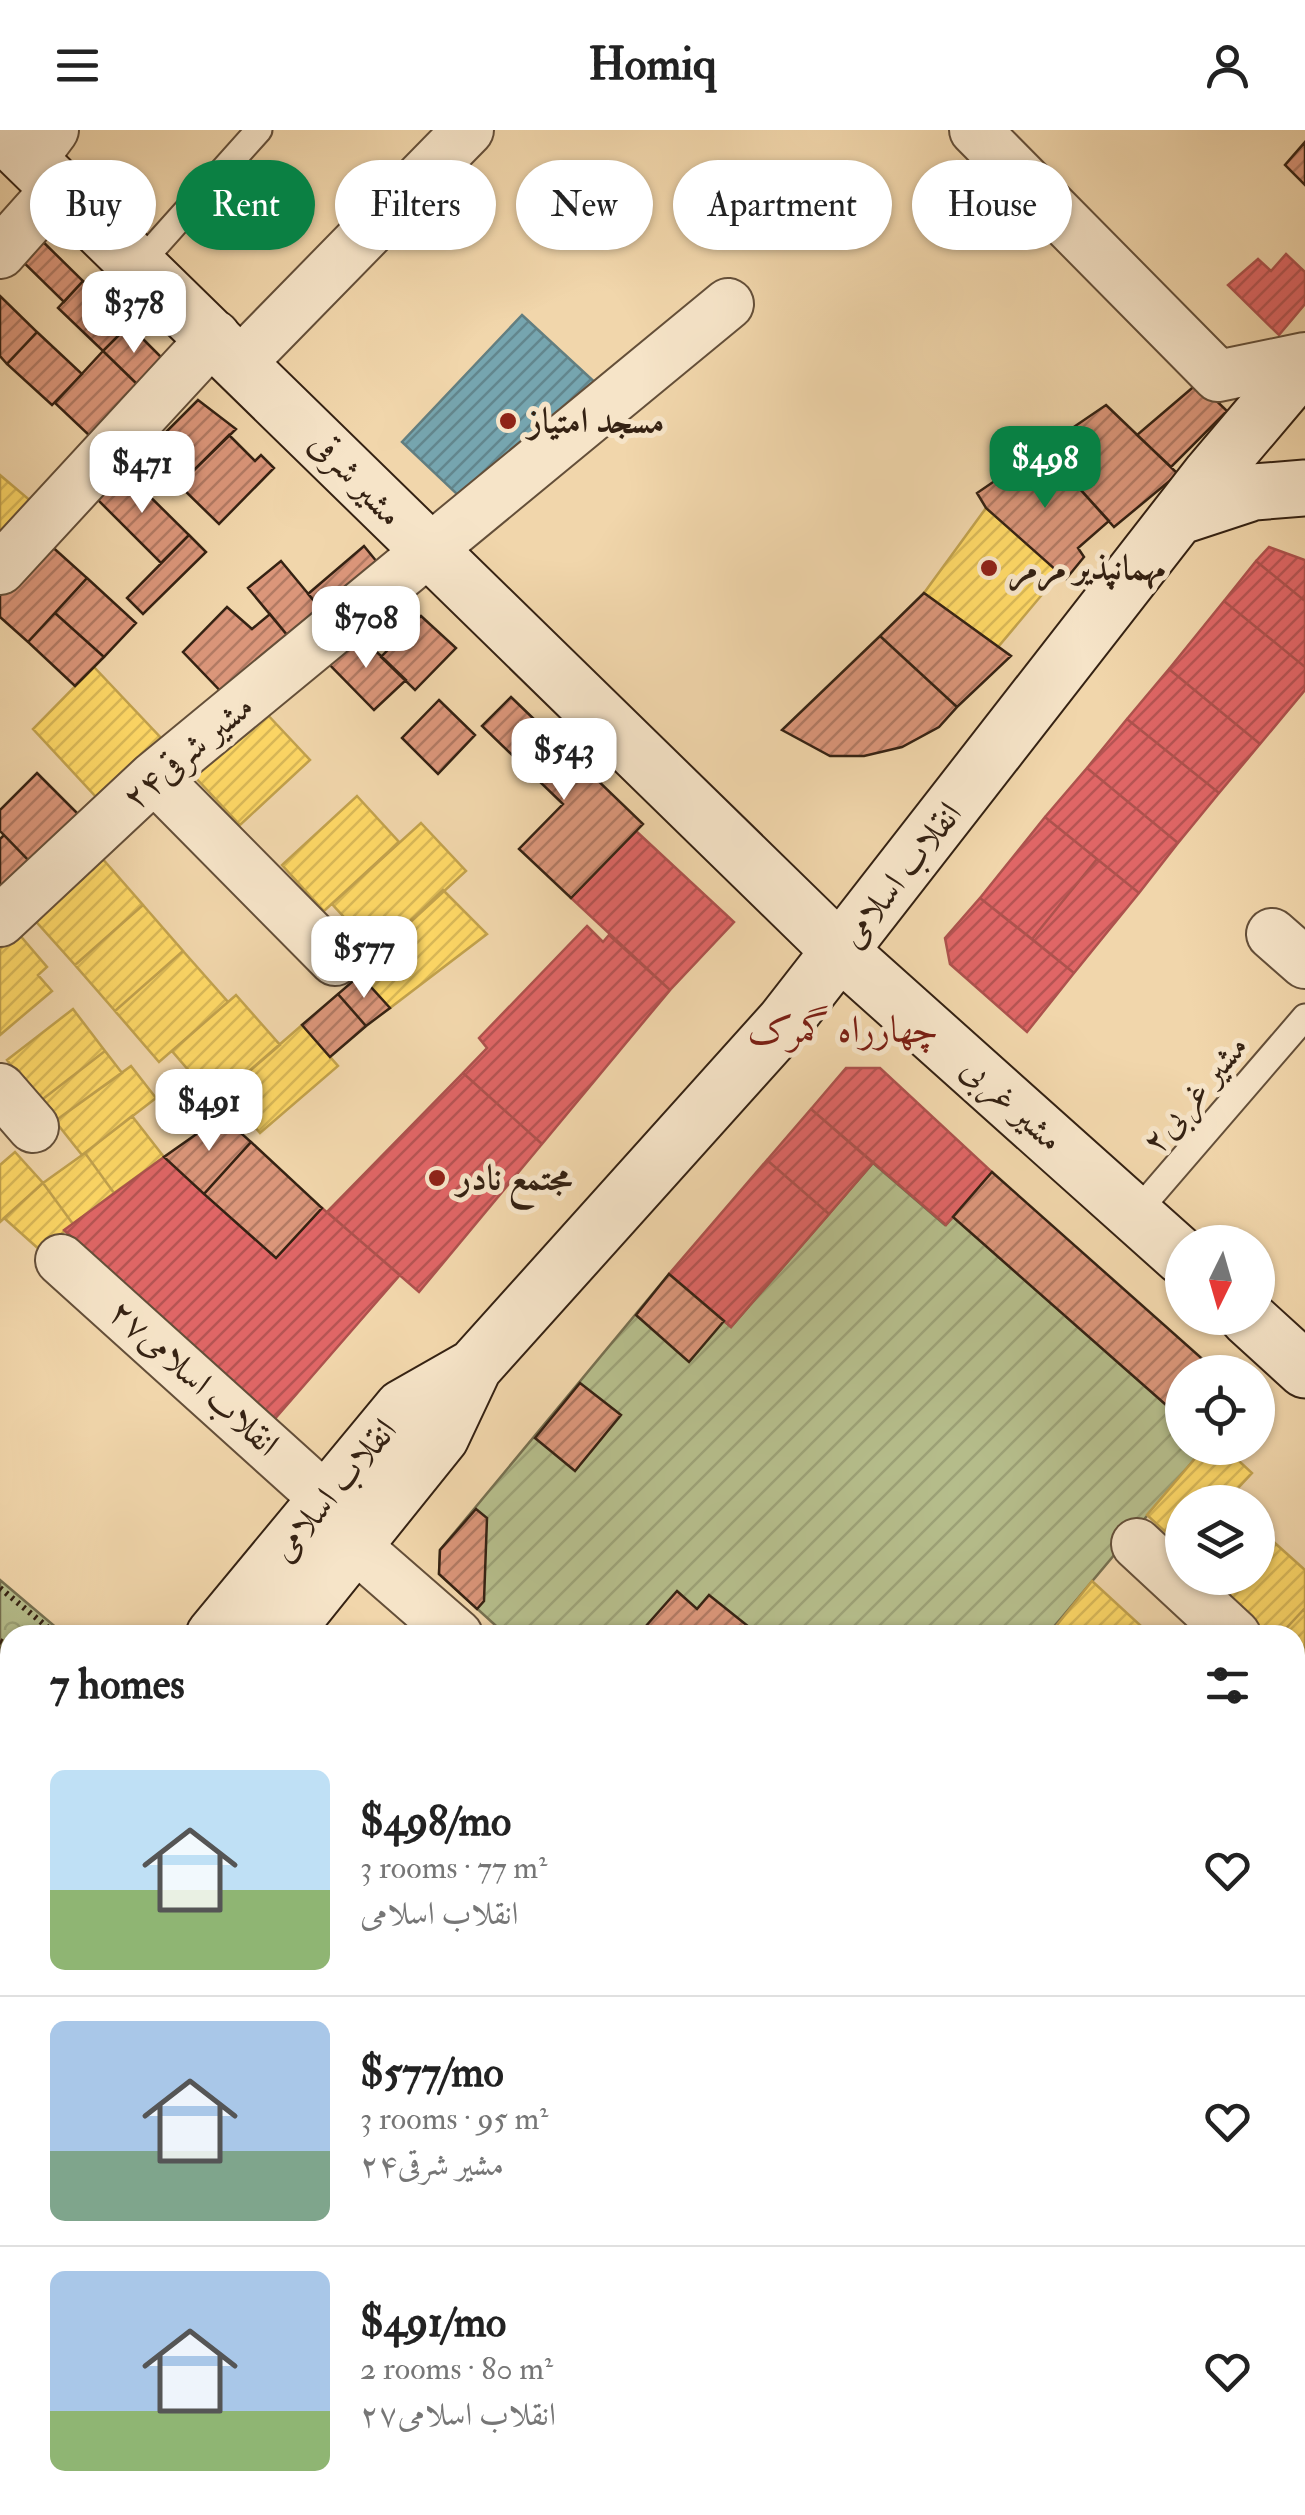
<!DOCTYPE html>
<html lang="en">
<head>
<meta charset="utf-8">
<style>
	body { margin:0; font-family:"IM FELL Double Pica",Amiri,serif; background:#f2f2f2; color:#222; height:100vh; display:flex; flex-direction:column; font-size:38px; white-space:nowrap }
	* { box-sizing:border-box; margin:0 }
	p { font-size:32px; color:#767676 }
	.icon { flex:none; width:55px; height:55px; fill:none; stroke:currentColor; stroke-width:2; stroke-linecap:round; stroke-linejoin:round }
	.map { position:relative; flex:1; overflow:hidden }
	.details { position:absolute; left:0px; top:1495px; width:1305px; height:890px; display:flex; flex-direction:column; background:#fff; border-radius:30px 30px 0 0; box-shadow:0 2px 8px #0004 }
	.details>* { flex:none }
	.guide { position:absolute; left:30px; top:30px; width:1245px; height:90px; display:flex; gap:20px }
	.needle { width:65px; rotate:185deg }
	.controls { position:absolute; left:1165px; top:1095px; display:grid; gap:20px }
	.controls a { display:grid; place-items:center; width:110px; height:110px; border-radius:50%; background:#fff; box-shadow:0 2px 8px #0004; font-size:50px }
	.price { position:absolute; translate:-50% -85px; padding:0 22px; border-radius:20px; background:#fff; color:#222; font-size:32px; line-height:65px; filter:drop-shadow(0 2px 5px #0008) }
	.price::after { content:''; position:absolute; left:50%; top:60px; width:30px; height:22px; margin-left:-15px; background:inherit; clip-path:polygon(0 0,100% 0,50% 100%) }
	.price.current { background:#0b8043; color:#fff }
	ul { padding:0; list-style:none }
	li { display:flex; align-items:center; gap:30px; height:250px; padding:0 50px }
	li+li { border-top:2px solid #e0e0e0 }
	li span { display:grid; place-items:center; flex:none; width:280px; height:200px; border-radius:15px; color:#555 }
	li>.icon { margin-inline-start:auto }
	span .icon { width:120px; height:120px; fill:#fffc; stroke-width:1 }
	li b { font-size:42px }
	h2 { display:flex; justify-content:space-between; align-items:center; height:120px; padding:0 50px; font-size:42px }
	.chip { padding:0 35px; border-radius:45px; background:#fff; box-shadow:0 2px 8px #0004; font-size:35px; line-height:90px }
	.chip.current { background:#0b8043; color:#fff }
	header { display:flex; justify-content:space-between; align-items:center; height:130px; padding:0 50px; background:#fff; font-size:45px; font-weight:800 }
	.map>svg:first-child { display:block }
	.forest { fill:url(#forest-crowns); stroke:#767050; stroke-width:2.5 }
	.garden { fill:url(#garden-furrows); stroke:#767050; stroke-width:2.5 }
	.homes { fill:url(#homes-hatch); stroke:#c2a24d; stroke-width:2.5 }
	.shops { fill:url(#shops-hatch); stroke:#ad524d; stroke-width:2.5 }
	.public { fill:url(#public-hatch); stroke:#627e80; stroke-width:2.5 }
	.industry { fill:url(#industry-hatch); stroke:#7b7571; stroke-width:2.5 }
	.building { fill:url(#building-hatch); stroke:#352213; stroke-width:2.5 }
	.lines { fill:none; stroke-linecap:round; stroke-linejoin:round }
	.lane-casing { stroke:#644f39; stroke-width:29 }
	.street-casing { stroke:#644f39; stroke-width:54 }
	.secondary-casing { stroke:#352213; stroke-width:59 }
	.path { stroke:#352213; stroke-width:6; stroke-dasharray:2.5 5; stroke-linecap:butt }
	.lane { stroke:#f6e4c8; stroke-width:25 }
	.street { stroke:#f6e4c8; stroke-width:50 }
	.secondary { stroke:#f6e4c8; stroke-width:55 }
	.poi-dot { fill:#8f2418; stroke:#f6e4c8; stroke-width:4 }
	.labels { text-anchor:middle; dominant-baseline:central; stroke-width:10; stroke-linejoin:round; paint-order:stroke }
	.poi-label { font-size:35px; font-weight:bold; fill:#352213; stroke:#f6e4c8; text-anchor:start }
	.street-label { font-size:35px; fill:#352213; stroke:#f6e4c8 }
	.neighbourhood-label { font-size:38px; fill:#7a1f14; stroke:#f6e4c8 }
</style>
</head>
<body>
<header><svg class="icon" aria-label="menu" viewBox="0 0 24 24"><path d="M4 6h16M4 12h16M4 18h16"/></svg>Homiq<svg class="icon" aria-label="person" viewBox="0 0 24 24"><circle cx="12" cy="8" r="4"/><path d="M4 21q1-7 8-7t8 7"/></svg></header>
<div class="map">
<svg width="1305" height="2385" viewBox="0 0 1305 2385">
	<defs>
		<pattern id="forest-crowns" width="20" height="18" patternUnits="userSpaceOnUse" patternTransform="scale(2.5)"><rect width="20" height="18" fill="#b6be8c"/><path d="M2 6a3 3 0 1 1 6 0M12 15a3 3 0 1 1 6 0" fill="none" stroke="#9da378"/></pattern>
		<pattern id="garden-furrows" width="10" height="10" patternUnits="userSpaceOnUse" patternTransform="scale(2.5)"><rect width="10" height="10" fill="#b6be8c"/><path d="M-1 1l2-2M0 10L10 0M9 11l2-2" fill="none" stroke="#9da378"/></pattern>
		<pattern id="homes-hatch" width="6" height="6" patternUnits="userSpaceOnUse" patternTransform="scale(2.5)"><rect width="6" height="6" fill="#ffd966"/><path d="M-1 1l2-2M0 6l6-6M5 7l2-2" fill="none" stroke="#dbba58"/></pattern>
		<pattern id="shops-hatch" width="6" height="6" patternUnits="userSpaceOnUse" patternTransform="scale(2.5)"><rect width="6" height="6" fill="#e06666"/><path d="M-1 1l2-2M0 6l6-6M5 7l2-2" fill="none" stroke="#b65453"/></pattern>
		<pattern id="public-hatch" width="6" height="6" patternUnits="userSpaceOnUse" patternTransform="scale(2.5)"><rect width="6" height="6" fill="#76a5af"/><path d="M-1 1l2-2M0 6l6-6M5 7l2-2" fill="none" stroke="#62868d"/></pattern>
		<pattern id="industry-hatch" width="6" height="6" patternUnits="userSpaceOnUse" patternTransform="scale(2.5)"><rect width="6" height="6" fill="#999"/><path d="M-1 1l2-2M0 6l6-6M5 7l2-2" fill="none" stroke="#7e7c7c"/></pattern>
		<pattern id="building-hatch" width="6" height="6" patternUnits="userSpaceOnUse" patternTransform="scale(2.5)"><rect width="6" height="6" fill="#db967a"/><path d="M-1 1l2-2M0 6l6-6M5 7l2-2" fill="none" stroke="#b27a63"/></pattern>
	</defs>
	<rect width="100%" height="100%" fill="#f1d6ab"/>
	<filter id="stains"><feTurbulence type="fractalNoise" baseFrequency=".002" numOctaves="4"/><feColorMatrix values="0 0 0 0 .2 0 0 0 0 .09 0 0 0 0 .02 0 0 0 .5 -.17"/></filter>
	<radialGradient id="worn" r=".72"><stop offset=".6" stop-color="#630" stop-opacity="0"/><stop offset="1" stop-color="#630" stop-opacity=".3"/></radialGradient>
	<path class="forest" d="M0 1450 65 1505H10V1599L0 1611Z"/>
	<path class="garden" d="M873 1033 945 1095 953 1087 1182 1289V1318H1204L1047 1505H506L439 1444 440 1420 669 1144 731 1197Z"/>
	<path class="homes" d="M0 345 32 372 0 406Z
		M986 378 1061 442 998 517 924 463Z
		M94 537 162 609 97 668 33 599Z
		M265 582 310 630 240 695 195 647Z
		M357 666 399 712 324 781 282 735Z
		M421 693 466 741 377 823 332 774Z
		M101 727 143 775 75 835 32 787Z
		M443 760 487 804 390 878 357 841Z
		M143 775 183 821 115 881 75 835Z
		M18 803 47 837 38 845 52 861 0 905V819Z
		M183 821 228 872 159 932 115 881Z
		M236 865 280 915 215 971 172 921Z
		M73 879 105 921 39 972 7 930Z
		M302 895 338 936 260 1003 225 962Z
		M105 921 122 943 55 991 39 972Z
		M131 936 156 968 82 1025 55 991Z
		M132 986 164 1027 114 1063 85 1023Z
		M15 1022 43 1053 0 1092V1035Z
		M85 1023 114 1063 73 1094 43 1053Z
		M43 1053 73 1094 41 1121 4 1088Z
		M1204 1318H1225L1252 1343 1225 1372H1182V1417L1147 1385Z
		M1258 1397 1276 1414 1258 1434Z
		M1276 1414 1305 1440V1478L1280 1505H1262L1224 1470 1245 1448H1258V1434Z
		M1200 1448H1245L1224 1470Z
		M1092 1451 1140 1495 1131 1505H1049Z
		M1305 1478V1544L1295 1535V1505H1280Z
		M1305 1655V1740L1295 1730V1666Z
		M1295 1793 1305 1802V1854L1295 1864Z
		M1305 1854V1930L1295 1920V1864Z
		M233 2375H285L289 2378 282 2385H243Z
		M400 2375H447L438 2385H410Z
		M447 2375H527L517 2385H438Z
		M527 2375H556L567 2385H517Z
		M645 2375H685L675 2385H656Z
		M685 2375H760L750 2385H675Z
		M760 2375H775L786 2385H750Z
		M960 2375H999L990 2385H970Z
		M999 2375H1074L1064 2385H990Z"/>
	<path class="shops" d="M1286 124 1305 142V174L1279 205 1228 155 1258 129 1271 141Z
		M1269 417 1305 430V471L1256 431Z
		M1256 431 1305 471V537L1224 471Z
		M1224 471 1305 537V560L1260 614 1169 539Z
		M1169 539 1260 614 1219 663 1127 589Z
		M1127 589 1219 663 1178 713 1087 638Z
		M1087 638 1178 713 1139 763 1045 687Z
		M1045 687 1097 729 1032 809 980 768Z
		M636 701 734 792 670 860 571 768Z
		M1097 729 1139 763 1074 843 1032 809Z
		M980 768 1074 843 1027 902 950 834 945 808Z
		M587 796 603 812 609 805 670 860 542 1014 463 943 487 918 479 908Z
		M846 938H880L992 1042 946 1095 811 979Z
		M463 943 542 1014 419 1162 327 1082Z
		M811 979 873 1033 829 1084 767 1030Z
		M164 1027 276 1128 322 1078 400 1145 273 1291 64 1100Z
		M767 1030 829 1084 731 1197 669 1144Z"/>
	<path class="public" d="M522 185 614 270 477 383 402 312Z"/>
	<path class="industry" d="M1305 2036V2169L1295 2179V2047Z
		M1303 2248 1305 2250V2335L1295 2325V2257Z
		M1295 2325 1305 2335V2382L1295 2373Z
		M1119 2375H1232L1242 2385H1128Z"/>
	<path class="building" d="M1305 12V55L1285 35Z
		M32 101 83 151 64 172 13 122Z
		M83 151 129 195 103 221 58 178Z
		M0 166 37 202 7 234 0 226Z
		M129 195 165 231 140 257 103 221Z
		M37 202 82 244 52 275 7 234Z
		M103 221 140 257 92 308 55 273Z
		M1198 253 1227 281 1171 337 1137 305Z
		M198 270 236 299 179 355 146 322Z
		M1106 275 1178 344 1114 397 1043 318Z
		M229 305 255 331 261 325 274 338 219 394 179 355Z
		M1043 318 1109 391 1078 418 1084 427 1066 449 986 378 977 363Z
		M122 339 189 405 161 433 95 367Z
		M189 405 206 422 143 484 127 468Z
		M48 413 87 448 28 512 0 487V465Z
		M364 416 386 443 330 490 308 464Z
		M281 431 330 490 297 517 248 458Z
		M87 448 136 493 104 527 55 483Z
		M924 463 1011 526 957 577 880 506Z
		M227 477 252 499 270 484 297 517 231 572 183 522Z
		M55 483 104 527 75 556 28 512Z
		M421 486 456 518 415 560 381 527Z
		M357 503 406 550 374 580 325 530Z
		M880 506 957 577 939 597 902 617 864 626H830L782 600Z
		M511 567 643 694 571 768 519 719 563 674 482 596Z
		M439 570 475 605 438 644 402 608Z
		M37 643 80 686 30 732 0 701V680Z
		M4 705 30 732 0 759V709Z
		M360 845 390 878 366 896 338 864Z
		M338 864 366 896 330 927 302 895Z
		M222 986 251 1012 204 1064 164 1027Z
		M251 1012 322 1078 276 1128 204 1064Z
		M992 1042 1217 1242H1182V1289L953 1087Z
		M669 1144 724 1191 689 1232 636 1185Z
		M580 1253 621 1285 575 1341 535 1308Z
		M476 1379 487 1388 484 1471 477 1479 439 1444 440 1420Z
		M677 1461 697 1479 709 1465 759 1505H638Z"/>
	<g class="lines">
		<g class="lane-casing">
			<path id="lane" d="M140 133 259 0
				M1136 1083 1305 887
				M1295 2231 1305 2221
				M1270 2375 1281 2385"/>
		</g>
		<g class="street-casing">
			<path id="street" d="M975 0 1218 246 1305 228
				M30 31 53 0
				M0 123 59 57
				M241 232 468 0
				M0 439 215 206
				M154 647 335 830
				M0 791 154 647 728 174
				M1272 804 1305 833
				M0 959 33 997
				M61 1130 326 1369
				M1137 1414 1235 1505
				M355 1416 457 1505
				M1295 1560 1305 1569
				M1295 1632 1305 1621
				M0 1678 10 1686
				M1295 1756 1305 1766
				M1295 1935 1298 1938
				M335 2375 344 2385
				M918 2375 928 2385
				M872 2385 882 2375"/>
		</g>
		<g class="secondary-casing">
			<path id="secondary" d="M0 1 841 822 1182 1127
				M1178 387 1254 362 1305 358
				M1248 1188 1305 1240
				M214 1505 402 1278 474 1237
				M282 1505 441 1307 474 1237 785 891 1211 344 1305 233
				M0 1763 10 1751
				M0 1847 10 1835"/>
		</g>
		<path class="path" d="M0 1458 57 1505
			M0 1511 10 1516
			M0 1582 10 1589"/>
		<use href="#lane" class="lane"/>
		<use href="#street" class="street"/>
		<use href="#secondary" class="secondary"/>
	</g>
	<g class="poi-dot">
		<circle cx="508" cy="291" r="10"/>
		<circle cx="989" cy="438" r="10"/>
		<circle cx="437" cy="1048" r="10"/>
	</g>
	<g class="labels">
		<g class="poi-label">
			<text x="528" y="291">مسجد امتیاز</text>
			<text x="1009" y="438">مهمانپذیر مرمر</text>
			<text x="457" y="1048">مجتمع نادر</text>
		</g>
		<g class="street-label">
			<text transform="translate(356 349) rotate(46)">مشیر شرقی</text>
			<text transform="translate(188 622) rotate(-40)">مشیر شرقی۲۴</text>
			<text transform="translate(901 745) rotate(-52)">انقلاب اسلامی</text>
			<text transform="translate(1195 964) rotate(-50)">۲مشیر غربی</text>
			<text transform="translate(1012 974) rotate(42)">مشیر غربی</text>
			<text transform="translate(194 1248) rotate(42)">انقلاب اسلامی۲۷</text>
			<text transform="translate(334 1360) rotate(-50)">انقلاب اسلامی</text>
		</g>
		<g class="neighbourhood-label">
			<text x="843" y="900">چهارراه گمرک</text>
		</g>
	</g>
	<rect width="100%" height="100%" filter="url(#stains)"/>
	<rect width="100%" height="100%" fill="url(#worn)"/>
</svg>
<div class="controls">
<a><svg class="needle" viewBox="-14 -14 28 28"><path d="M0-13l5 13h-10z" fill="#e53935"/><path d="M0 13l5-13h-10z" fill="#767676"/></svg></a>
<a><svg class="icon" aria-label="locate" viewBox="0 0 24 24"><circle cx="12" cy="12" r="6"/><path d="M12 2v4M12 18v4M2 12h4M18 12h4"/></svg></a>
<a><svg class="icon" aria-label="layers" viewBox="0 0 24 24"><path d="M12 4l9 5-9 5-9-5zM3 14l9 5 9-5"/></svg></a>
</div>
<b class="price" style="left:134px;top:226px">$378</b>
<b class="price current" style="left:1045px;top:381px">$498</b>
<b class="price" style="left:142px;top:386px">$471</b>
<b class="price" style="left:366px;top:541px">$708</b>
<b class="price" style="left:564px;top:673px">$543</b>
<b class="price" style="left:364px;top:871px">$577</b>
<b class="price" style="left:209px;top:1024px">$491</b>
<div class="guide">
<a class="chip">Buy</a>
<a class="chip current">Rent</a>
<a class="chip">Filters</a>
<a class="chip">New</a>
<a class="chip">Apartment</a>
<a class="chip">House</a>
</div>
<section class="details">
<h2>7 homes<svg class="icon" aria-label="filters" viewBox="0 0 24 24"><path d="M4 7h16M4 17h16"/><circle cx="9" cy="7" r="2"/><circle cx="15" cy="17" r="2"/></svg></h2>
<ul>
<li><span style="background:linear-gradient(#bfe0f5 60%,#8fb573 0)"><svg class="icon" aria-label="home" viewBox="0 0 24 24"><path d="M3 11l9-7 9 7M6 9v11h12V9"/></svg></span><div><b>$498/mo</b><p>3 rooms · 77 m²</p><p>انقلاب اسلامی</p></div><svg class="icon" aria-label="heart" viewBox="0 0 24 24"><path d="M12 20l-8-8c-3-5 5-10 8-4 3-6 11-1 8 4z"/></svg></li>
<li><span style="background:linear-gradient(#a9c7e8 65%,#7fa58c 0)"><svg class="icon" aria-label="home" viewBox="0 0 24 24"><path d="M3 11l9-7 9 7M6 9v11h12V9"/></svg></span><div><b>$577/mo</b><p>3 rooms · 95 m²</p><p>مشیر شرقی۲۴</p></div><svg class="icon" aria-label="heart" viewBox="0 0 24 24"><path d="M12 20l-8-8c-3-5 5-10 8-4 3-6 11-1 8 4z"/></svg></li>
<li><span style="background:linear-gradient(#a9c7e8 70%,#8fb573 0)"><svg class="icon" aria-label="home" viewBox="0 0 24 24"><path d="M3 11l9-7 9 7M6 9v11h12V9"/></svg></span><div><b>$491/mo</b><p>2 rooms · 80 m²</p><p>انقلاب اسلامی۲۷</p></div><svg class="icon" aria-label="heart" viewBox="0 0 24 24"><path d="M12 20l-8-8c-3-5 5-10 8-4 3-6 11-1 8 4z"/></svg></li>
</ul>
</section>
</div>
</body>
</html>
